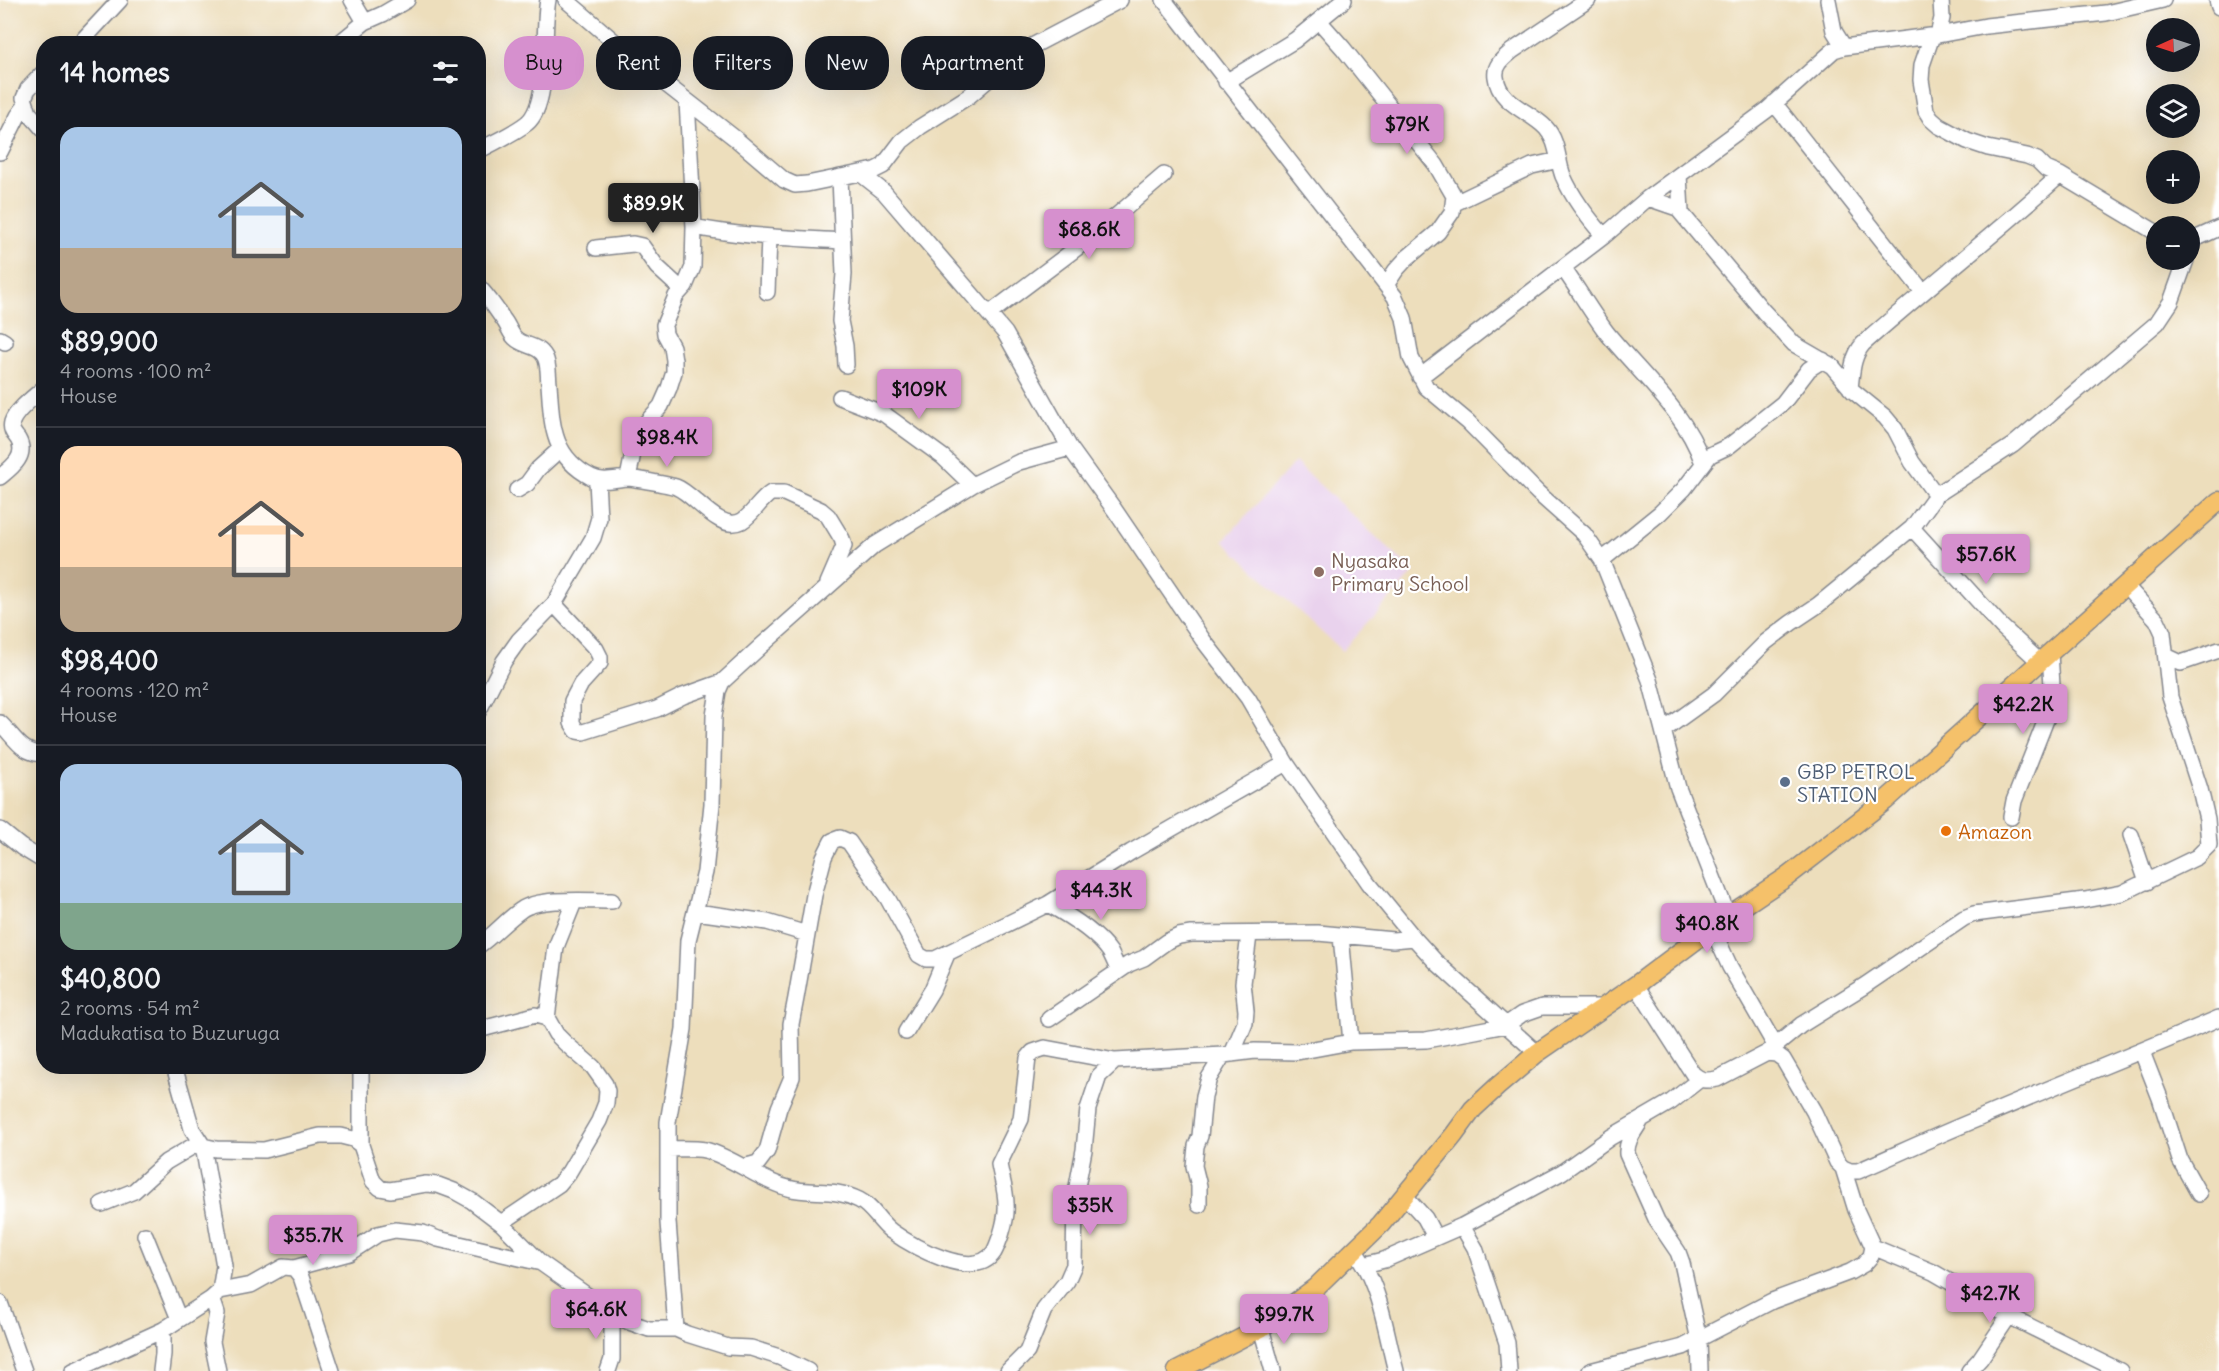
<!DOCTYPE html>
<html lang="en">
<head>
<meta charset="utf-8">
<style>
	body { margin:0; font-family:Delius,sans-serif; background:#242831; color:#f1f3f6; height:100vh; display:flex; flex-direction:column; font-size:22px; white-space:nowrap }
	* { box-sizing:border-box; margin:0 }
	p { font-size:20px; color:#9ea1a6 }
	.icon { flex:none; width:33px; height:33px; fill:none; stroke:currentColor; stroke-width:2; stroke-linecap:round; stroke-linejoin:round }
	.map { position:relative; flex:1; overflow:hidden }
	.sheet { position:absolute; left:36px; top:36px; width:450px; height:1038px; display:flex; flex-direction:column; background:#171b24; border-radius:24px; box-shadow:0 6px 24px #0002 }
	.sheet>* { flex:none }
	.top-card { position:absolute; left:504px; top:36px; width:570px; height:54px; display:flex; gap:12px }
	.needle { width:39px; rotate:267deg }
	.buttons { position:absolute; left:2146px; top:18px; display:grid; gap:12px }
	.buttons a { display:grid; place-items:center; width:54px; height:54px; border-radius:50%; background:#171b24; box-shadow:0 6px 24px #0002; font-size:30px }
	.price { position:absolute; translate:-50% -51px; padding:0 14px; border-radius:6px; background:#d690ce; color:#111; font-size:20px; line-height:39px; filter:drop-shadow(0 2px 3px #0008) }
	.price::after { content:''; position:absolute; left:50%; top:36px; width:18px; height:14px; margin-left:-9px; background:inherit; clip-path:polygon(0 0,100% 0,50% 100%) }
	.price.active { background:#222; color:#fff }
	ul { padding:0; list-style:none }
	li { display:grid; align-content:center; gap:12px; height:318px; padding:0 24px }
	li+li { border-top:2px solid #363941 }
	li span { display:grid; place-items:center; height:186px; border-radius:18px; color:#555 }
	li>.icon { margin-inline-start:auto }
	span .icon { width:108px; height:108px; fill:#fffc; stroke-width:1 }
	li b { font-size:26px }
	h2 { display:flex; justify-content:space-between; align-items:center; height:72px; padding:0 24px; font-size:26px }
	.tag { padding:0 21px; border-radius:24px; background:#171b24; box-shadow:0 6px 24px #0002; font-size:21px; line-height:54px }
	.tag.active { background:#d690ce; color:#111 }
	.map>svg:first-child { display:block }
	.built { fill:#e9d2ed }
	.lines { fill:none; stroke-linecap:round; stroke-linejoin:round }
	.minor-casing { stroke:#84868d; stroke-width:18 }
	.major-casing { stroke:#84868d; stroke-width:21 }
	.minor { stroke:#fff; stroke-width:15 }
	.major { stroke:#f5c16b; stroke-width:18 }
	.education-dot { fill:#8d6e63; stroke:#fff; stroke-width:2 }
	.service-dot { fill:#5c6f8a; stroke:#fff; stroke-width:2 }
	.food-dot { fill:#e8710a; stroke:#fff; stroke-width:2 }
	.labels { text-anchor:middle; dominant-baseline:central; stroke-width:4.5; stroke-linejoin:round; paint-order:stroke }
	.education-label { font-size:20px; fill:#785e54; stroke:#fff; text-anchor:start }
	.service-label { font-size:20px; fill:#4e5e75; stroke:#fff; text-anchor:start }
	.food-label { font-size:20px; fill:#c56008; stroke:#fff; text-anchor:start }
</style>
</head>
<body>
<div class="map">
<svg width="2219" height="1371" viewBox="0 0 2219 1371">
	<rect width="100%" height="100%" fill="#fff"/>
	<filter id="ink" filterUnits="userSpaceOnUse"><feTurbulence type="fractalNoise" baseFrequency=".0167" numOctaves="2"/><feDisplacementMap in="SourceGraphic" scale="12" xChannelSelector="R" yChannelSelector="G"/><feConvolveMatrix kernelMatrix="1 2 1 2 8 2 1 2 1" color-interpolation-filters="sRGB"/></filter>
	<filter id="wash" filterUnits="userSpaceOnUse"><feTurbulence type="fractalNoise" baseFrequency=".008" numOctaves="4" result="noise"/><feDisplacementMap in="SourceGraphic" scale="24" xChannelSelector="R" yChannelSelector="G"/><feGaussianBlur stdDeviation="1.35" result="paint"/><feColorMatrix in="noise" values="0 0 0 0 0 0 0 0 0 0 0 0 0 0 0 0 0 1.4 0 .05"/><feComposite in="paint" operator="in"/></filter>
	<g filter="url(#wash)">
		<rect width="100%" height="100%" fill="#eddebc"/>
		<path class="built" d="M1295 462 1414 572 1342 651 1223 541Z"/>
	</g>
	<g filter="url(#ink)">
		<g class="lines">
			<g class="minor-casing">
				<path id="minor" d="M352 0 365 22
					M566 0 644 67 736 139 784 180 795 185 807 184 875 170 883 166 902 141 920 127 969 96 1019 53 1120 0
					M1164 0 1395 297 1404 318 1411 358 1426 387 1468 422 1538 493 1584 534 1602 560 1650 680 1678 788 1728 916
					M1588 0 1512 51C1504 58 1494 65 1496 77 1499 104 1530 111 1546 128 1558 141 1557 160 1563 176 1573 199 1587 217 1604 236
					M1828 0 1834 31 1844 47
					M2217 0 2219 7
					M1320 22 1343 48 1436 165 1454 196 1452 212 1438 232 1407 258 1396 270 1386 285
					M1938 35 1942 18 1941 0
					M1932 36 1922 65 1921 80 1926 111 1931 119 1939 126 1967 141 1988 148 2027 156 2037 160 2046 169 2060 175 2157 233
					M79 44 120 0
					M338 44 365 22 383 14 407 0
					M44 72 28 89 24 98 29 113 44 130
					M1226 82 1295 40 1344 0
					M1774 103 1923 292
					M478 151C494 142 513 134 527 123 551 103 542 29 548 0
					M0 152 18 116 26 105
					M861 174 884 192 1005 333 1070 448 1114 509 1203 640 1248 698 1286 763 1369 883 1414 938 1436 962 1537 1053
					M1679 175 1681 212
					M840 177 844 274 840 321 845 346 846 365
					M1648 198 1677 208 1764 312 1794 344 1832 366 1853 391 1885 417 1895 429 1912 462 1936 495
					M1455 203 1532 166 1559 160
					M694 227C743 237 792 238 842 241
					M596 248 633 244 642 246 657 267 681 289
					M2190 248 2197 238 2219 228
					M1563 268C1578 289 1591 312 1607 333 1641 375 1685 411 1703 463
					M478 286C487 296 496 308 503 319 508 325 510 333 515 338 524 347 538 344 545 357 549 365 548 375 549 384 552 424 551 456 591 477 603 483 615 479 627 478 633 478 670 485 676 487 695 494 719 533 742 521 753 514 760 500 771 493H784L821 510 828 516 842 539 844 546 828 583
					M767 292 769 237
					M989 314 1094 235 1164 175
					M0 339 5 342
					M1420 377 1604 236 1648 198 1767 110 1834 50 1844 47 1938 35 1986 26 2106 13 2163 0
					M1850 388C1852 372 1852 357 1863 344 1927 287 1996 234 2060 175
					M840 397 884 414 943 457 972 485
					M0 477C11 468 28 456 18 439 14 434 10 430 12 422 16 410 34 397 44 388
					M628 478 637 433 661 406 669 388 674 372V360L672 347 665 334 664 325 676 296 685 286 693 267 694 227 687 101
					M517 490 527 484 538 469 560 449
					M1912 528 2002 627 2040 662
					M1602 560 1660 513 1684 489 1710 455 1729 446 1783 403 1809 369 1823 360
					M554 604 596 649 600 657V663L581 684 572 701V723L577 731 583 732 657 709 683 696 722 682
					M2166 656 2181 663 2219 650
					M478 712 504 661 519 640 554 604 593 538 599 518 597 480
					M0 723C15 737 21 754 44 754
					M1664 730 1714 694 1766 642 1791 623 1818 605 1912 528 1936 495 2013 445 2157 323 2171 302 2186 260
					M2011 817 2014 801 2053 702 2050 653
					M0 830 21 847 44 861
					M2131 835 2147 882
					M1048 904C1068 915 1097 933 1110 952 1113 958 1116 964 1118 970
					M696 912 767 922 807 934
					M1712 928 1730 967 1776 1047
					M1341 936 1351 1042
					M478 946C494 935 505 921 521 910 539 897 589 901 612 901
					M1636 985 1693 1074C1701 1081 1706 1081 1717 1079L1767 1053 1776 1054 1783 1059 1814 1112 1837 1162 1843 1168 1850 1171H1858C1897 1154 1936 1136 1975 1120 2056 1085 2138 1053 2219 1018
					M547 1018 556 947 574 902
					M1049 1019 1129 964 1144 958 1166 942 1179 936 1191 934 1318 933 1393 940 1414 938
					M478 1030 535 1015 547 1018 556 1034 565 1043 593 1067 605 1084 607 1091 606 1103 599 1121 569 1172 559 1184 501 1223
					M906 1032 932 990 947 954
					M2142 1052 2160 1098 2180 1160 2199 1194
					M1767 1053 1801 1025 1864 986 1964 918 1974 914 2085 900 2122 893 2197 857 2209 845 2207 819 2200 789 2170 697 2163 633 2157 620 2125 585
					M1232 1054 1245 1023 1246 1011 1243 983 1249 935
					M174 1066 192 1129 203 1146 216 1149 264 1150 320 1136H341L353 1139 361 1145 373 1181 380 1188 390 1190 426 1184 438 1185 454 1191 472 1201 501 1223 541 1263 612 1313 629 1322 649 1329H676L687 1334 728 1347 751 1348 779 1357 808 1371
					M1640 1122C1634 1132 1626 1141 1627 1154L1657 1221 1678 1252 1682 1263 1699 1340 1700 1371
					M361 1145V1066
					M668 1149C681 1149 693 1148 705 1150 735 1158 758 1180 788 1188 813 1195 834 1187 859 1200 873 1207 878 1221 891 1231 912 1246 974 1282 994 1252 997 1247 999 1240 1001 1235 1004 1225 1007 1215 1006 1204 1006 1190 1001 1177 999 1164L1021 1119 1028 1058 1033 1052 1045 1048 1115 1061 1223 1055 1255 1051 1297 1052 1351 1042 1426 1040 1475 1031 1506 1025 1522 1014 1542 1007H1604
					M743 1167 758 1163 767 1151 779 1108 792 1077 791 1024 796 998 814 895 824 857 832 841 840 838 849 842 888 899 919 955 926 959H935L1048 904 1131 852 1286 763
					M1405 1196 1425 1218 1435 1237
					M102 1204 134 1191 166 1162 200 1142
					M1199 1205V1186L1194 1166 1196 1146 1200 1136 1204 1096 1209 1078 1223 1055
					M1462 1226 1475 1248 1507 1343 1509 1371
					M145 1235 179 1319
					M1873 1247 1933 1272 2009 1316 2120 1371
					M1359 1257C1381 1290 1386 1334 1396 1371
					M1364 1265 1384 1260 1462 1226 1562 1172 1611 1137 1671 1102 1700 1079
					M294 1268 349 1253 378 1234 395 1230 423 1233 438 1239 537 1262
					M220 1291 251 1285 283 1267 294 1268 301 1277 332 1371
					M212 1298 217 1313 212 1342 218 1371
					M0 1303 24 1371
					M1261 1328 1273 1371
					M676 1329 668 1222V1122L684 1029 688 940 705 872 712 804 714 716 718 691 722 682 760 647 875 545 972 485 1019 462 1070 448
					M73 1371 163 1330 211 1299 220 1291 224 1266 203 1146
					M161 1371 163 1354V1330
					M608 1371 612 1359V1313
					M1008 1371 1027 1352 1044 1310 1067 1281 1074 1265 1075 1197 1084 1150 1088 1109 1099 1076 1115 1061
					M1590 1371 1683 1347 1772 1301 1850 1272 1864 1264 1871 1256 1873 1247 1856 1210 1843 1168
					M1969 1371 1980 1359 2009 1316"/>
			</g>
			<g class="major-casing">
				<path id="major" d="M1177 1371 1261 1328 1315 1288 1381 1224 1454 1135 1473 1109 1498 1086 1537 1053 1636 985 1728 916 1788 876 1885 801 2219 501"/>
			</g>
			<use href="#minor" class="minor"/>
			<use href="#major" class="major"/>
		</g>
	</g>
	<circle class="education-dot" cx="1319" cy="572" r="6"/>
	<circle class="service-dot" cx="1785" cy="782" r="6"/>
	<circle class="food-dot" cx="1946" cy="831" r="6"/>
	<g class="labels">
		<g class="education-label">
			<text x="1331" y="560">Nyasaka<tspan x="1331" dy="23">Primary School</tspan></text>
		</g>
		<g class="service-label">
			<text x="1797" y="771">GBP PETROL<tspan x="1797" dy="23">STATION</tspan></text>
		</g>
		<g class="food-label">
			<text x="1958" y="831">Amazon</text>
		</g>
	</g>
</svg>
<div class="buttons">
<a><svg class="needle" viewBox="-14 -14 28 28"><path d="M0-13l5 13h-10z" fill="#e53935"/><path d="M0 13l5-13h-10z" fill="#9ea1a6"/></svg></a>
<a><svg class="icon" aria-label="layers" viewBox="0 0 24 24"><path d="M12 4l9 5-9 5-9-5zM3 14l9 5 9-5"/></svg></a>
<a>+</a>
<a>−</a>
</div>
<b class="price" style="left:1407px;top:155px">$79K</b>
<b class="price active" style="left:653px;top:234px">$89.9K</b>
<b class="price" style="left:1089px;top:260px">$68.6K</b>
<b class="price" style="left:919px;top:420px">$109K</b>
<b class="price" style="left:667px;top:468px">$98.4K</b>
<b class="price" style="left:1986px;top:585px">$57.6K</b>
<b class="price" style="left:2023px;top:735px">$42.2K</b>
<b class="price" style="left:1101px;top:921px">$44.3K</b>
<b class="price" style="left:1707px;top:954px">$40.8K</b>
<b class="price" style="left:1090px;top:1236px">$35K</b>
<b class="price" style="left:313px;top:1266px">$35.7K</b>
<b class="price" style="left:1990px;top:1324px">$42.7K</b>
<b class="price" style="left:596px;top:1340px">$64.6K</b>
<b class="price" style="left:1284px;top:1345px">$99.7K</b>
<div class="top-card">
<a class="tag active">Buy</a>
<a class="tag">Rent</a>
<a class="tag">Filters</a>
<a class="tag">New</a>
<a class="tag">Apartment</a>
</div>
<section class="sheet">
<h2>14 homes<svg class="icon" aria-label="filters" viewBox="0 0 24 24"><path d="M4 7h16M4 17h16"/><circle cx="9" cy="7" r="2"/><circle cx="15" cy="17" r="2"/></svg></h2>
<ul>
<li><span style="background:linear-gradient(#a9c7e8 65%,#b9a48a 0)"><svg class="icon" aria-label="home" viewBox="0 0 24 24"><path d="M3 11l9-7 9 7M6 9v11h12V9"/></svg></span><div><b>$89,900</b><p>4 rooms · 100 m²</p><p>House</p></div></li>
<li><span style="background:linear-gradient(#ffd9b3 65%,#b9a48a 0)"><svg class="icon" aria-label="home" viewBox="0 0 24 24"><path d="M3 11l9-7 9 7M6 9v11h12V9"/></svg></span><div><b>$98,400</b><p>4 rooms · 120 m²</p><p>House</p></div></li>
<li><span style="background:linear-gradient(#a9c7e8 75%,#7fa58c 0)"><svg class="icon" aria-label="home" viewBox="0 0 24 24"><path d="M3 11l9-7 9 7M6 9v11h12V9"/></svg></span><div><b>$40,800</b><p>2 rooms · 54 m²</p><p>Madukatisa to Buzuruga</p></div></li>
</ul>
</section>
</div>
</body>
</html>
